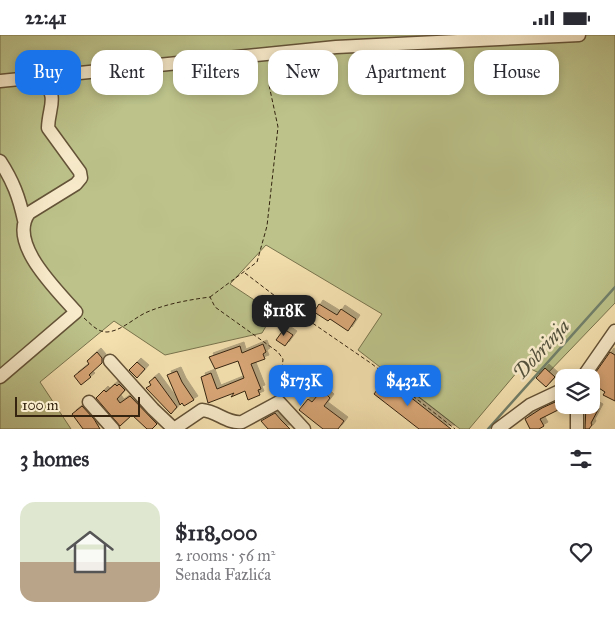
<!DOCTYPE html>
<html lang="en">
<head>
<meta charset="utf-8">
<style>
	body { margin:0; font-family:"IM FELL Great Primer",serif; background:#f2f2f3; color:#2b2b33; height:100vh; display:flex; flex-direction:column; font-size:19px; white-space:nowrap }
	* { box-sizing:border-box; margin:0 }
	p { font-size:16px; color:#7c7c81 }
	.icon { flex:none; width:28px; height:28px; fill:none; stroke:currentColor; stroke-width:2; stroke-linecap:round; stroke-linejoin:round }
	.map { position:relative; height:394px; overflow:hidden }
	.side { display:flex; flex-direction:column; background:#fff; flex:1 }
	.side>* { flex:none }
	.guide { position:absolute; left:15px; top:15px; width:585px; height:45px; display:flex; gap:10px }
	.controls { position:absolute; left:555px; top:334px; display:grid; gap:10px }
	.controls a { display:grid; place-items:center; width:45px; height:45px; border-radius:10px; background:#fff; box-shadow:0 2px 8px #0003; font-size:25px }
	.scale { position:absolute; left:15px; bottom:12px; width:125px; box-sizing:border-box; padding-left:5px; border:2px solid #342410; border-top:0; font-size:14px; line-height:18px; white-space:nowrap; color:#342410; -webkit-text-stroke:4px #f8ebcb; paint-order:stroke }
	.price { position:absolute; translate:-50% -42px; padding:0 11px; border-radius:10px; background:#1a73e8; color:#fff; font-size:16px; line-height:32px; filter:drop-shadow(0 1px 2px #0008) }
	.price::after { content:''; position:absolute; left:50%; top:30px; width:15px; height:11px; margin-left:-8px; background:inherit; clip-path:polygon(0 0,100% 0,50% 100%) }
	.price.on { background:#222; color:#fff }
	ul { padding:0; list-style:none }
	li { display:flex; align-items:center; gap:15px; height:125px; padding:0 20px }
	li+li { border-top:1px solid #e1e1e2 }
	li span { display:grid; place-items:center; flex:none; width:140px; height:100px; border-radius:15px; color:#555 }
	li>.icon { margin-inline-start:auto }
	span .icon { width:60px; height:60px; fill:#fffc; stroke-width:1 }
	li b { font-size:21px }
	h2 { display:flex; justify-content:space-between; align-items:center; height:60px; padding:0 20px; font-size:21px }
	.chip { padding:0 18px; border-radius:15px; background:#fff; box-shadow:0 2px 8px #0003; font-size:18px; line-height:45px }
	.chip.on { background:#1a73e8; color:#fff }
	.status { display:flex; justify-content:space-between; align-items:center; height:35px; padding:0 25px; background:#fff; direction:ltr }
	.status svg { height:14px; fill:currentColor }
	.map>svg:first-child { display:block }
	.green { fill:#bcc28a; stroke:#78734d }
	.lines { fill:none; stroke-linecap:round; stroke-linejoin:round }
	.stream { stroke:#72806b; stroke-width:2.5 }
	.building { fill:#d9a778; stroke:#342410; filter:url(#shadow) }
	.minor-casing { stroke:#645338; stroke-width:15 }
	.path { stroke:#342410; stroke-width:1; stroke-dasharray:4 2.5; stroke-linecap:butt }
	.minor { stroke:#f8ebcb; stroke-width:12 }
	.labels { text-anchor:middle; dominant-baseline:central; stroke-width:5; stroke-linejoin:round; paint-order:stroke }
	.water-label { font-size:20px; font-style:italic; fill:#53523d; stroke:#f8ebcb }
</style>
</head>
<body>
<div class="status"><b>22:41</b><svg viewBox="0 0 49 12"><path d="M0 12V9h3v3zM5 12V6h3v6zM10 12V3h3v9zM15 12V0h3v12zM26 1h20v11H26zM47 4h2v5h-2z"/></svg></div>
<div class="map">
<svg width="615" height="394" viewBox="0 0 615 394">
	<defs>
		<filter id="shadow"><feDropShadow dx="4" dy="-4" stdDeviation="0" flood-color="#0004"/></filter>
	</defs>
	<rect width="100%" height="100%" fill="#f4e0af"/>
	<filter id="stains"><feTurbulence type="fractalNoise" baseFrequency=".004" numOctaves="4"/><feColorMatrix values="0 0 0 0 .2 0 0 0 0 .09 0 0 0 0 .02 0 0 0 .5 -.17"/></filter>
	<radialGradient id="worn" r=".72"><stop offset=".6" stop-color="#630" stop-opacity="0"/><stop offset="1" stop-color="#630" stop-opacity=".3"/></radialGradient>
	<path class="green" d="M0 0H615V268L545 341 523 330 469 394H460L358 315 382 279 266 210 230 249 274 278 262 298 165 320 114 286 40 347 71 394H0Z"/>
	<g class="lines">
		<path class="stream" d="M488 394 615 252"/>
	</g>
	<path class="building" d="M319 269 337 280 341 274 356 284 348 296 330 284 328 286 314 277Z
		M284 294 293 300 285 311 276 305Z
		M263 309 266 317 263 319 265 324 251 329 261 354 258 355 260 360 248 365 245 356 231 362 234 358 208 368 201 342 211 338 217 354 244 343 238 326 215 334 209 322 240 311 242 318Z
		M97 317 102 323V328L89 340 91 342 81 350 74 341 89 329 87 326Z
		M610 317 615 320V366L603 360 605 357 591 348V344Z
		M137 327 145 334 137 343 129 335Z
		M545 333 555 342 546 352 536 343Z
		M177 336 182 347 194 365 184 371 182 368 180 370 167 340Z
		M155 342 177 372 171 379 146 353 151 350 149 347Z
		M386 343 451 394H419L374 359Z
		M115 349 117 351 119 349 125 355 117 364 120 368 130 361 157 389 152 394H147L132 380 120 391 96 363 104 355 106 357Z
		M322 355 330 363 324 371 344 386 338 394H323L299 375 308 364 312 367Z
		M564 363V372L540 384 544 391 539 394H530L525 384 542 373Z
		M586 370H594L599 373 591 388 592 390 589 394H585Z
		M82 371 94 384 100 394H83L72 379Z
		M275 378 281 385 290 394H268L261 386Z"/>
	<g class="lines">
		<g class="minor-casing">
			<path id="minor" d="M0 46 336 12 579 0
				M0 126C13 146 19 162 24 185
				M110 326 153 374 174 394
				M0 342 76 277C57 255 7 208 29 178L76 149 81 143 80 137 48 93C49 69 59 65 42 42
				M583 342 615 296
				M89 367 113 394
				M577 370V394
				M174 394 202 375C217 376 227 389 242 387L279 367 304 394
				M498 394 530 370 564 354"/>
		</g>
		<path class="path" d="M245 238 292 274 372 329 455 394
			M210 262 257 227 267 191 278 92 269 50 283 41 323 30 327 24
			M84 283C91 289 97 297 107 297 121 296 133 284 145 278 165 269 188 265 210 262L215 272 278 317 283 324 280 356"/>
		<use href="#minor" class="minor"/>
	</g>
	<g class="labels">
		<g class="water-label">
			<text transform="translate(541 314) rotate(-48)">Dobrinja</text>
		</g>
	</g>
	<rect width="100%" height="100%" filter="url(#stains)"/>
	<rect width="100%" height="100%" fill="url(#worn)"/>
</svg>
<div class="controls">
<a><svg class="icon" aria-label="layers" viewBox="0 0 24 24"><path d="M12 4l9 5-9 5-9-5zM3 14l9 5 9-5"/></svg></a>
</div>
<div class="scale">100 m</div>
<b class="price on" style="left:284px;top:302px">$118K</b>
<b class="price" style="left:301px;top:372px">$173K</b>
<b class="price" style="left:408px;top:372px">$432K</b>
<div class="guide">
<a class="chip on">Buy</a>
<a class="chip">Rent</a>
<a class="chip">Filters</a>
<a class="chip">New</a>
<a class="chip">Apartment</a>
<a class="chip">House</a>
</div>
</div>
<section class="side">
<h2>3 homes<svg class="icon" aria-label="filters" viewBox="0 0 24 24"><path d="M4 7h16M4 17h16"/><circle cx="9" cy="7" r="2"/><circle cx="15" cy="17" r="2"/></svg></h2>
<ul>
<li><span style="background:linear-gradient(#dfe7d0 60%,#b9a48a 0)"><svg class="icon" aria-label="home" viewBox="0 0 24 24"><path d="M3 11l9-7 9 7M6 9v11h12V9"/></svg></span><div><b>$118,000</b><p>2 rooms · 56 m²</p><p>Senada Fazlića</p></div><svg class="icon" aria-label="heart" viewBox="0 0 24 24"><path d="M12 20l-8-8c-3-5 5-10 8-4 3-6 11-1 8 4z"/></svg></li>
</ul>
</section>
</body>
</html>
